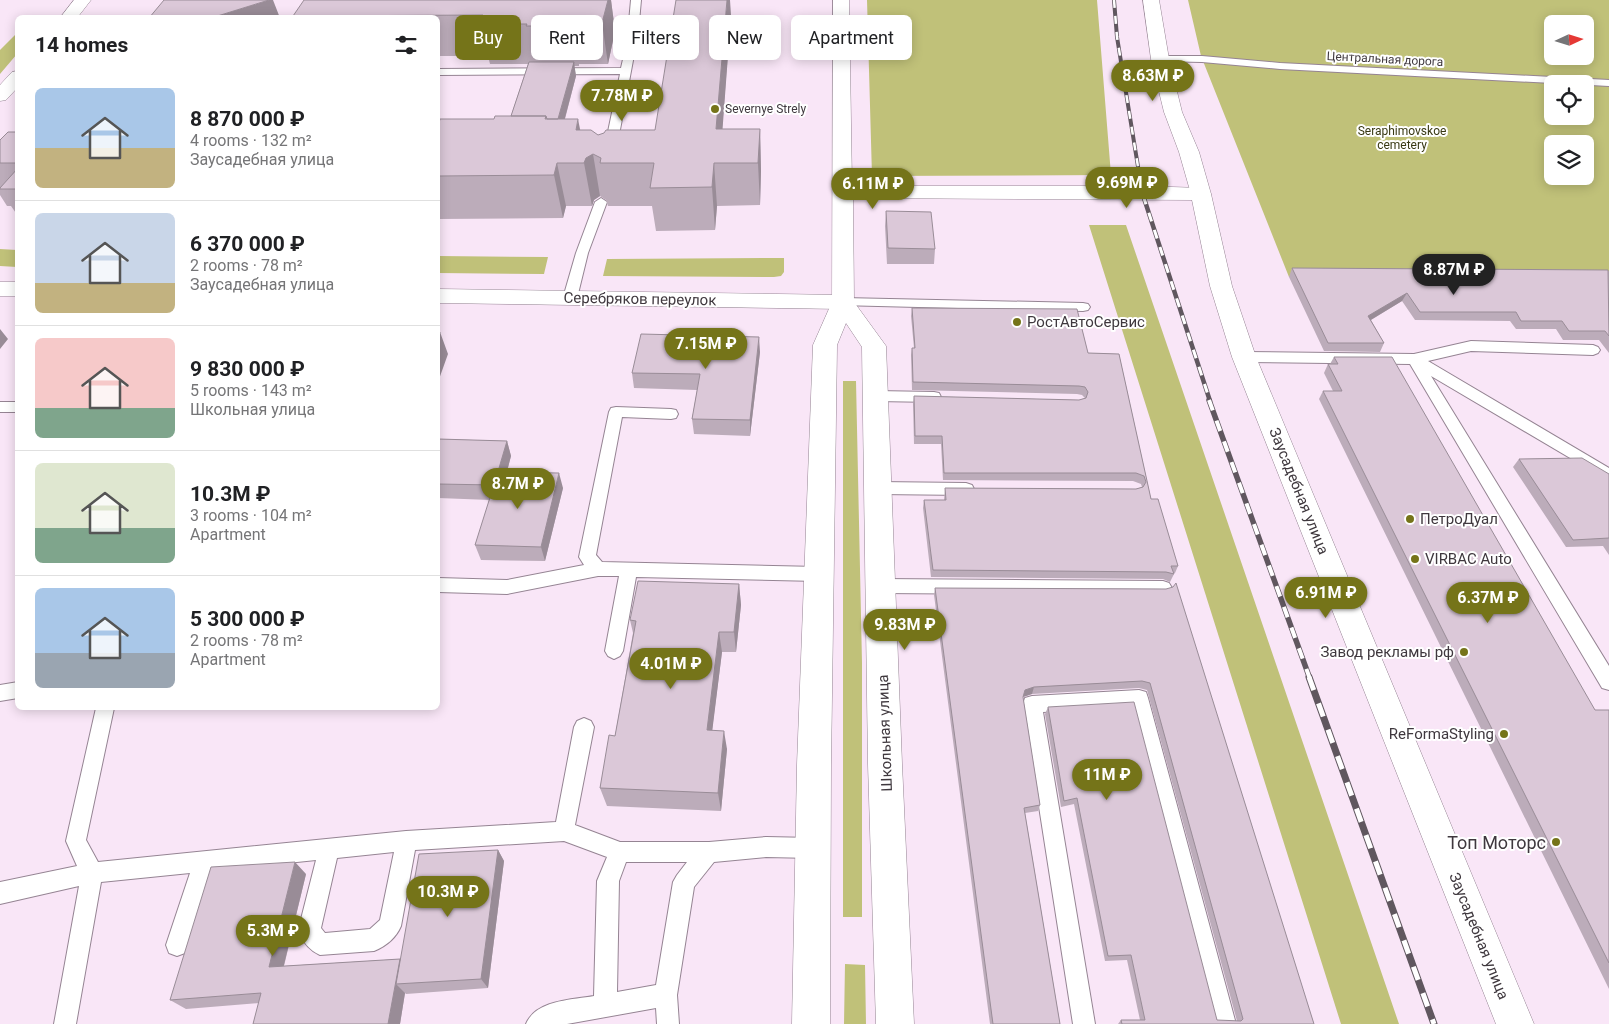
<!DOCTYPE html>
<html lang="en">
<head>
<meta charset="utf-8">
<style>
	body { margin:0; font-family:Roboto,sans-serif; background:#f6f6f6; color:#202124; height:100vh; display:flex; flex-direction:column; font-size:19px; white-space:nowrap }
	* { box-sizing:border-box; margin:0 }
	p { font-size:16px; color:#757577 }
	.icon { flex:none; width:28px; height:28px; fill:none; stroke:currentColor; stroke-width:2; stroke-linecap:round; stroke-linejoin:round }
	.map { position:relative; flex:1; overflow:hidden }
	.details { position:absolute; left:15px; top:15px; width:425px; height:695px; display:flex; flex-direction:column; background:#fff; border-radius:8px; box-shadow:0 2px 12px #0003 }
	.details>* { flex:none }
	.top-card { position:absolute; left:455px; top:15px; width:475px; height:45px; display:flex; gap:10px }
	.needle { width:32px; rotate:86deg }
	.buttons { position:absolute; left:1544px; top:15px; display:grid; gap:10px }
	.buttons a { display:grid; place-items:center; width:50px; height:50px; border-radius:8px; background:#fff; box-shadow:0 2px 12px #0003; font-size:25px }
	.price { position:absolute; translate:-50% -42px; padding:0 11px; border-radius:18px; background:#757419; color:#fff; font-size:16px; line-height:32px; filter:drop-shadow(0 1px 2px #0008) }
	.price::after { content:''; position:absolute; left:50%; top:30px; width:15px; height:11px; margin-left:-8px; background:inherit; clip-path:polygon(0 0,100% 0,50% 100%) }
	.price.current { background:#222; color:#fff }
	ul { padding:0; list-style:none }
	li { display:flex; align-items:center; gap:15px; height:125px; padding:0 20px }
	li+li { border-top:1px solid #e0e0e0 }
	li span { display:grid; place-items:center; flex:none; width:140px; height:100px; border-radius:8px; color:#555 }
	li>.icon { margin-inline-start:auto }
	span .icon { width:60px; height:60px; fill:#fffc; stroke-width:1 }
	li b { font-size:21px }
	h2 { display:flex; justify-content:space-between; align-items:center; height:60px; padding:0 20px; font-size:21px }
	.pill { padding:0 18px; border-radius:8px; background:#fff; box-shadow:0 2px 12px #0003; font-size:18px; line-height:45px }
	.pill.current { background:#757419; color:#fff }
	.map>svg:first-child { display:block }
	.green { fill:#c0c179; fill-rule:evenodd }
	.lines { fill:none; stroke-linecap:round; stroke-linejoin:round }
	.service-casing { stroke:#958493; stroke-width:2 }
	.minor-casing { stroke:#958493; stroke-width:1 }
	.tertiary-casing { stroke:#958493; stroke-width:1 }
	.service { fill:#fff; fill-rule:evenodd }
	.minor { fill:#fff; fill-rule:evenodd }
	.tertiary { fill:#fff; fill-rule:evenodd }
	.rail-far3-casing { stroke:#60575f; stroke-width:4 }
	.rail-far2-casing { stroke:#60575f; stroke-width:4.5 }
	.rail-far1-casing { stroke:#60575f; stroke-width:5.5 }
	.rail-casing { stroke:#60575f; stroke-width:7 }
	.rail-far3 { stroke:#fff; stroke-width:2.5; stroke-dasharray:8; stroke-linecap:butt }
	.rail-far2 { stroke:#fff; stroke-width:3; stroke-dasharray:9; stroke-linecap:butt }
	.rail-far1 { stroke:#fff; stroke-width:4; stroke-dasharray:11; stroke-linecap:butt }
	.rail { stroke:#fff; stroke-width:5; stroke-dasharray:14; stroke-linecap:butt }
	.wall { fill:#bcacba }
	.shaded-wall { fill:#998c97 }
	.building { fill:#dbc8d8; stroke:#998c97 }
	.poi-dot { fill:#757419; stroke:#fff; stroke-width:2 }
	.labels { text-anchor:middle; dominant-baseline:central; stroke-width:4; stroke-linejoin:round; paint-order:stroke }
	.far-street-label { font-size:12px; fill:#3f383e; stroke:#fff }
	.far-poi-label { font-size:12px; fill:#3f383e; stroke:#fff; text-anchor:start }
	.far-park-label { font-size:12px; fill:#383813; stroke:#fff }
	.street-label { font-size:15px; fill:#3f383e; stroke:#fff }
	.poi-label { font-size:15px; fill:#3f383e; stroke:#fff; text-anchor:start }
	.near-poi-label { font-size:18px; fill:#3f383e; stroke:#fff; text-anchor:end }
</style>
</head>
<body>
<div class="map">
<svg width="1609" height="1024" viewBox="0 0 1609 1024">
	<rect width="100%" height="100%" fill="#f9e6f7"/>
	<path class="green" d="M867 0H1097L1111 175 872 176Z
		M1188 0H1609V283L1603 275 1289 277 1201 56ZM1552 24H1585V56H1552ZM1552 84H1585V116H1552ZM1552 144H1585V176H1552Z
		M17 33V54L0 74V50Z
		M1089 225H1126L1399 1024H1341Z
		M0 249 17 250V267L0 266Z
		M438 256 548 257 544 274 438 273Z
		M784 258V272L781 276 774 277 603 276 607 259Z
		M843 381H856L862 663V917H843Z
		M845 964 865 965 866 1024H844Z"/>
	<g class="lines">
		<g class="service-casing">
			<path id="service" d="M631 0H641L638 33 633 36 628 33Z
				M629 52 634 55 616 151 610 154 604 151 620 74 438 75V69L621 68 624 55Z
				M1160 56H1202L1280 63 1609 80V86L1280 69 1202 62 1156 61 1155 59Z
				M601 198 607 202 588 253 577 298 570 302 565 301 563 298 576 253 595 202Z
				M843 298 1083 303 1088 304 1090 307 1088 310 1083 311 838 305 836 302Z
				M1471 341 1593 345 1598 347 1600 350 1598 353 1593 355 1471 351 1428 361 1609 468V481L1431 376 1609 666V690L1602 688 1410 364 1244 362 1239 360 1237 357 1239 354 1244 352 1414 354Z
				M876 391 934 392 939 393 941 397 939 401 934 402 876 401 871 400 869 396 871 392Z
				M0 402H18V412H0Z
				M616 407 671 409 676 410 678 414 676 418 671 419 622 417 596 555 602 562 818 567 824 569 827 574 824 579 818 581 636 577 623 651 620 656 614 659 608 656 605 651 619 576H598L507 594 438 592V578L507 580 584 565 579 557 609 412 611 408Z
				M878 482 966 483 972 485 974 489 972 493 966 495 878 494 872 492 870 488 872 484Z
				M880 579 1163 581 1169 583 1172 588 1169 593 1163 595 880 593 874 591 871 586 874 581Z
				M18 682V698L0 701V685Z
				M1139 690 1146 692 1148 698 1236 1024H1214L1132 707 1043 712 1095 1024H1073L1023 704 1025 698 1032 696Z
				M96 708H114L86 840 98 862 406 831 556 822 574 727 577 721 584 718 591 721 594 727 575 825 620 842H709L766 837 813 838 820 841 823 848 820 855 813 858 766 857 714 862 694 887 677 995 679 1024H657L656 1008 567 1024H526C536 1000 571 1000 594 996L597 881 607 857 564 841 415 850 401 926C396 938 386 946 374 951L320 955C309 950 303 942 298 931L316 860 212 871 188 945 185 953 177 956 169 953 166 945 190 873 101 882 76 1024H54L79 886 0 904V882L77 866 66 841ZM394 852 380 920 370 929 325 933 321 928 337 858ZM626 862H687L677 875 673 882 656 985 617 992 619 881Z"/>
		</g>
		<g class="minor-casing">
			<path id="minor" d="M74 0H91L77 18H60Z
				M1143 0H1159L1169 59 1182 112 1199 152 1211 194 1208 198 1201 200 1194 198 1191 194 1179 152 1164 112 1151 59Z
				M18 71V87L6 100 0 101V85L12 72Z
				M0 282H18V296H0Z
				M438 289 843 295 851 297 854 302 851 307 843 309 438 303Z"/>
		</g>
		<g class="tertiary-casing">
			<path id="tertiary" d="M833 0H849L852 186H1142L1201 188 1208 190 1211 194 1232 286 1256 357 1534 1024H1496L1232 357 1210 286 1192 200 853 198 854 302 886 346 902 764 914 1024H876L868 764 862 347 846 323 837 345 831 765 830 1024H792L797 765 813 345 832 302Z"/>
		</g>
		<use href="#service" class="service"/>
		<use href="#minor" class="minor"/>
		<use href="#tertiary" class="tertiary"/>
		<g class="rail-far3-casing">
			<path id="rail-far3" d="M1114 0 1117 37 1140 179"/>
		</g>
		<g class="rail-far2-casing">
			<path id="rail-far2" d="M1140 178 1142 192 1210 401"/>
		</g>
		<g class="rail-far1-casing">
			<path id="rail-far1" d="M1209 400 1310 679"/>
		</g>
		<g class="rail-casing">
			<path id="rail" d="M1309 677 1434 1024"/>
		</g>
		<use href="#rail-far3" class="rail-far3"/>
		<use href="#rail-far2" class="rail-far2"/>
		<use href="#rail-far1" class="rail-far1"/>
		<use href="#rail" class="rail"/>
	</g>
	<path class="wall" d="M611 0 615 31 608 64H579V66H574L576 76 565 119 580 130 598 135 655 130 731 15 722 129H760L761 171 760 205 717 206 715 230 656 231 652 206H608L606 200 600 196 594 200 592 206H566L563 218 438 219V127L494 119 511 116 528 64H490L488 56H438V18H294L293 16Z
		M18 132V216L11 206H7L0 195V140Z
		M886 211 935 249 934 264H887L885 226Z
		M1292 268 1609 271V353L1599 340H1563L1556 329H1516L1510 321 1415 320 1402 301 1371 320 1384 343 1380 352 1324 351 1289 277Z
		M912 308 1088 353 1119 354 1151 499 1178 566 1175 573H1173L1174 574 1170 582 1163 579 931 577 923 508 924 500H944L945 488 1136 489 1142 487 1141 484 1133 481 943 480 941 444H914L913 404 914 396 1079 400 1085 398 1082 395 1077 394 912 390 911 355 912 348H914L911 316Z
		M760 352 750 436 694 434 692 419 697 390 634 388 632 373Z
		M1334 357 1595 710H1609V989L1319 399 1323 391H1333L1324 373 1328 364H1330Z
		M438 439 507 441 511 456 507 472 563 488 545 561 481 560 475 545 490 500 438 498Z
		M1519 459 1609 474V555L1603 546 1566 547 1513 467Z
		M739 584 741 605 736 652H722L712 730 727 749 721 811 607 806 600 788 615 736 633 633 630 620Z
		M935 588 1166 589 1314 1024H1118L1121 1020H1140L1127 960 1105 961 1074 804 1061 807 1045 714 1048 707 1217 1020 1237 1021 1147 690 1139 688 1032 694 1023 697 1040 805 1038 811 1025 813 1060 1024H990L934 595Z
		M498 850 504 861 488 988 406 994 405 993 400 1024H253L259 1003 186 1009 170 1000 306 874 284 966 401 959Z"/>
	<path class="shaded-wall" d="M269 0H273L280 18H211Z
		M608 0H611L615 31 608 64 602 23Z
		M727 0H730L731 15 720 163 716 129Z
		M574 62 576 76 557 148 554 134Z
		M578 119 586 159V158L593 154 600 196 594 200 592 206 584 163 576 130Z
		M760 129 761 171 760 205 758 163Z
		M557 163 566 206 563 218 554 175Z
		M714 163 717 206 715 230 712 187Z
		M1407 293 1402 301 1364 324 1368 316Z
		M0 329 8 339 0 349Z
		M440 332 448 354 438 382V339Z
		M759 337 760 352 750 436V420Z
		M507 441 511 456 499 500 494 485Z
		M559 473 563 488 545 561 541 547Z
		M739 584 741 605 736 652 734 632Z
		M719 632 722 652 710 749 707 730Z
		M1034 687 1032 694 1023 697 1025 690Z
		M724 731 727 749 721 811 718 793Z
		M498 850 504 861 488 988 481 979Z
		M295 862 306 874 281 977 269 967Z
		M400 959 409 968 396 984 405 993 400 1024H388Z"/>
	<path class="building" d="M164 0H269L211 18H149Z
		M304 0H608L602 23 572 24V26H526L527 24H480L483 15 293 16Z
		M676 0H727L716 129H760L758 163H714L712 187 650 188 654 163H600L601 158 593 154 586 158 584 163H557L554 175 438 176V127L440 119H494L495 116H546L545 119H578L576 130H591L598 135 604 133 606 130H655Z
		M529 62H574L558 119H547L546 116H511Z
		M8 132H18V163H0V140Z
		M18 168V189H0V188Z
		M886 211 931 212 935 249 888 248Z
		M1292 268 1608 270 1609 336 1605 331H1569L1562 321H1521L1516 312H1420L1407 293 1368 316 1384 343H1328Z
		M912 308 1077 309 1088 353 1119 354 1151 499H1158L1178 566H1171L1174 574 1166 572 933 570 924 500H946L945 488 1136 489 1143 487 1146 482 1144 476 1136 473H944L942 436H915L914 396 1079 400 1086 398 1088 392 1085 387 1079 386 913 382 912 348H915Z
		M438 331 440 332 438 339Z
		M641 334 759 337 750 420 692 419 700 374 632 373Z
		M1334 357H1392L1595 710H1609V963L1323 391H1342L1328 364H1338Z
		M438 439 507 441 494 485 438 484Z
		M1582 458 1609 474V538L1573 540 1519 459Z
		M498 472 559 473 541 547 475 545Z
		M638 581 739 584 734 632H719L707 730 724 731 718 793 600 788 609 735 615 736 636 621 630 620Z
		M1176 583 1314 1024H1122L1121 1020H1145L1131 955 1108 956 1077 798 1064 801 1048 707 1134 702 1217 1020 1241 1021 1243 1019 1150 683 1142 681 1034 687 1025 690 1023 697 1040 805 1024 808 1060 1024H993L935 588 1166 589 1173 587Z
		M498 850 481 979 396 984 419 854Z
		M295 862 269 967 400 959 388 1024H253L261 993 170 1000 211 867Z"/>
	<g class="poi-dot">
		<circle cx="715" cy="109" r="5"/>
		<circle cx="1017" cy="322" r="5"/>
		<circle cx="1410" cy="519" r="5"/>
		<circle cx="1415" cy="559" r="5"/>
		<circle cx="1464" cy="652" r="5"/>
		<circle cx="1504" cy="734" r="5"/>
		<circle cx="1556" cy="842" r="5"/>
	</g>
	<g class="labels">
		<g class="far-street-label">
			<text transform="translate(1385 59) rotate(3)">Центральная дорога</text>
		</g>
		<g class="far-poi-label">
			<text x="725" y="109">Severnye Strely</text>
		</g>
		<g class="far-park-label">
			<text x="1402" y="131">Seraphimovskoe<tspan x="1402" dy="14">cemetery</tspan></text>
		</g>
		<g class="street-label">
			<text transform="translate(640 299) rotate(1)">Серебряков переулок</text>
			<text transform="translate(1299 491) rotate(68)">Заусадебная улица</text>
			<text transform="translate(885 733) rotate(-92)">Школьная улица</text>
			<text transform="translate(1479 936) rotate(68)">Заусадебная улица</text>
		</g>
		<g class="poi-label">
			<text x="1027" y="322">РостАвтоСервис</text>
			<text x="1420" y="519">ПетроДуал</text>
			<text x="1425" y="559">VIRBAC Auto</text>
			<text x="1454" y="652" text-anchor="end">Завод рекламы рф</text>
			<text x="1494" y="734" text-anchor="end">ReFormaStyling</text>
		</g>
		<g class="near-poi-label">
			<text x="1546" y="842">Топ Моторс</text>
		</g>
	</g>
</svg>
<div class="buttons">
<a><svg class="needle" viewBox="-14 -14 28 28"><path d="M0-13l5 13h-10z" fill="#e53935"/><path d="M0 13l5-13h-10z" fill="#757577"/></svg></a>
<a><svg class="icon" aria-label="locate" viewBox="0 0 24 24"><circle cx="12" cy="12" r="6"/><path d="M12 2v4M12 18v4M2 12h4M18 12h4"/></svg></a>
<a><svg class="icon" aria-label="layers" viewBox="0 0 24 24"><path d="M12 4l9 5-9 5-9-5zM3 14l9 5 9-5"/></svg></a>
</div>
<b class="price" style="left:1153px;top:102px">8.63M ₽</b>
<b class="price" style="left:622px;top:122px">7.78M ₽</b>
<b class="price" style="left:1127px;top:209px">9.69M ₽</b>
<b class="price" style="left:873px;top:210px">6.11M ₽</b>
<b class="price current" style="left:1454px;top:296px">8.87M ₽</b>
<b class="price" style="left:706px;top:370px">7.15M ₽</b>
<b class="price" style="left:518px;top:510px">8.7M ₽</b>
<b class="price" style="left:1326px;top:619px">6.91M ₽</b>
<b class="price" style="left:1488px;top:624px">6.37M ₽</b>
<b class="price" style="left:905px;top:651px">9.83M ₽</b>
<b class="price" style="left:671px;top:690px">4.01M ₽</b>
<b class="price" style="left:1107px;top:801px">11M ₽</b>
<b class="price" style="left:448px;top:918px">10.3M ₽</b>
<b class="price" style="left:273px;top:957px">5.3M ₽</b>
<div class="top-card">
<a class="pill current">Buy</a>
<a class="pill">Rent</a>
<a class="pill">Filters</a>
<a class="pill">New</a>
<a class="pill">Apartment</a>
</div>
<section class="details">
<h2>14 homes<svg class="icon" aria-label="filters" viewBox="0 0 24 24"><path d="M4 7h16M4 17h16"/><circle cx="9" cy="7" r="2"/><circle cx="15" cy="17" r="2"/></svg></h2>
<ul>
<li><span style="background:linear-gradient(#a9c7e8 60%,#c2b280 0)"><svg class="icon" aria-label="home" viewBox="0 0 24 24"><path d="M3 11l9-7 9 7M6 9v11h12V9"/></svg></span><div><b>8 870 000 ₽</b><p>4 rooms · 132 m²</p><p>Заусадебная улица</p></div></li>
<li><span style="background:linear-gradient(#c9d6e8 70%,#c2b280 0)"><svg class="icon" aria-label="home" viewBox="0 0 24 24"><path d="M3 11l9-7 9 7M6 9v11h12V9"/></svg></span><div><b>6 370 000 ₽</b><p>2 rooms · 78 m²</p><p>Заусадебная улица</p></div></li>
<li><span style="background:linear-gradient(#f6c9c9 70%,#7fa58c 0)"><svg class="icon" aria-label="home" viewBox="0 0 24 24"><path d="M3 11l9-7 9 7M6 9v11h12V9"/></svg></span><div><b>9 830 000 ₽</b><p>5 rooms · 143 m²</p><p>Школьная улица</p></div></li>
<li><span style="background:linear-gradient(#dfe7d0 65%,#7fa58c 0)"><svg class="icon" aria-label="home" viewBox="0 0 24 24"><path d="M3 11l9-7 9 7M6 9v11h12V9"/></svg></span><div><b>10.3M ₽</b><p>3 rooms · 104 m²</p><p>Apartment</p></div></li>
<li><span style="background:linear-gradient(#a9c7e8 65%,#9aa5b1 0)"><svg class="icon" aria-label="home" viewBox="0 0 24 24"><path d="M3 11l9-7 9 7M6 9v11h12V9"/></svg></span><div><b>5 300 000 ₽</b><p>2 rooms · 78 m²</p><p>Apartment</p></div></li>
</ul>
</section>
</div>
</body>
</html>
